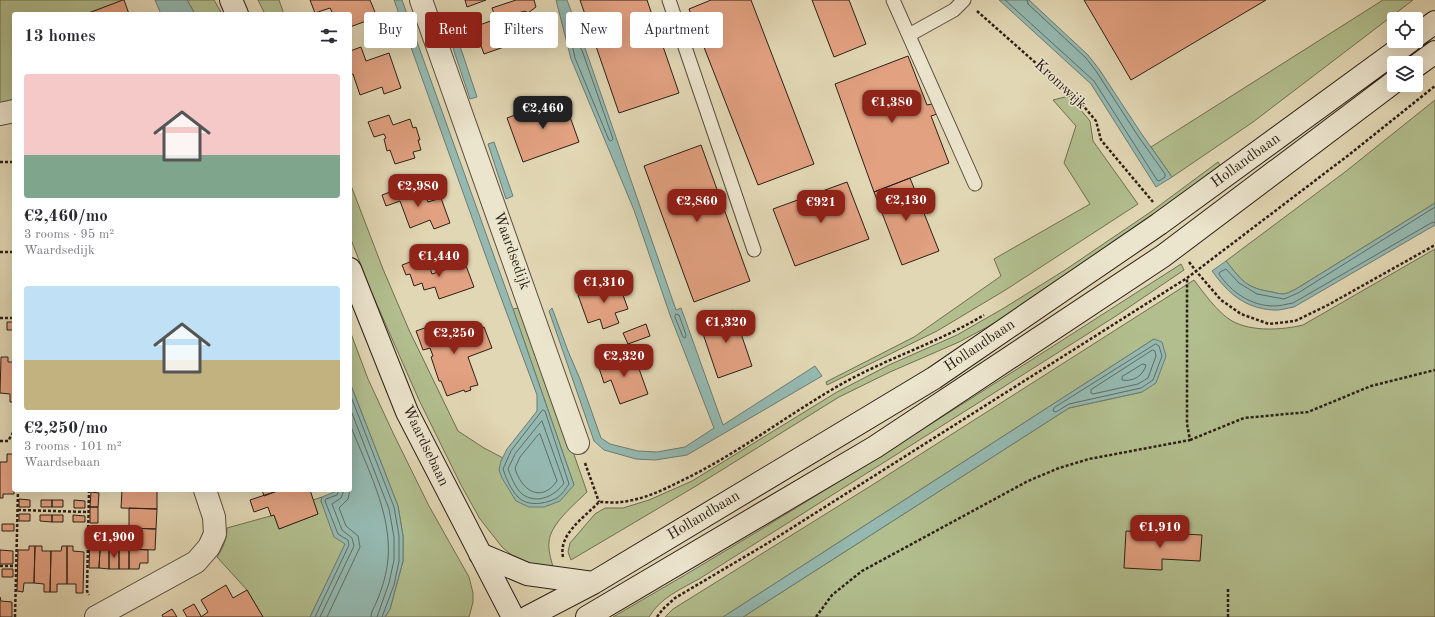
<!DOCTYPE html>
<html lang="en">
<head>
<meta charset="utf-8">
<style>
	body { margin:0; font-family:"Old Standard TT",serif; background:#f2f2f3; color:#2b2b33; height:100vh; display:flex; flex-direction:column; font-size:15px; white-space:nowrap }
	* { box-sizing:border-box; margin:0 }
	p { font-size:13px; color:#7c7c81 }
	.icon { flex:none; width:22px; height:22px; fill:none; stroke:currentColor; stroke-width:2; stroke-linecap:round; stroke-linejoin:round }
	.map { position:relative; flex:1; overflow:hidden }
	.details { position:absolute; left:12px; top:12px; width:340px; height:480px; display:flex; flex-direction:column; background:#fff; border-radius:4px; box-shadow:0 4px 16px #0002 }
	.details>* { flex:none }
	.banner { position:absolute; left:364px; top:12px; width:380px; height:36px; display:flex; gap:8px }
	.tools { position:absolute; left:1387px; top:12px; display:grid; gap:8px }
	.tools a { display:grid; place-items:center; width:36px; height:36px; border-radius:4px; background:#fff; box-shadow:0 4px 16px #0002; font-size:20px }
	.price { position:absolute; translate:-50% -34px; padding:0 9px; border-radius:8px; background:#8f2418; color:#fff; font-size:13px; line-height:26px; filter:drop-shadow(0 1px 2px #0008) }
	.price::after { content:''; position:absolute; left:50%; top:24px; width:12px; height:9px; margin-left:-6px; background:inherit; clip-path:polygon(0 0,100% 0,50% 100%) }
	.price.selected { background:#222; color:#fff }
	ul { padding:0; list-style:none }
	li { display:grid; align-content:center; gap:8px; height:212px; padding:0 12px }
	li span { display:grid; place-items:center; height:124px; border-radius:4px; color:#555 }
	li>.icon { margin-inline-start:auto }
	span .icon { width:72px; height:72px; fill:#fffc; stroke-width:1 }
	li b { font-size:17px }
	h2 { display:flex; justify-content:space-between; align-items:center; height:48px; padding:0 12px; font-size:17px }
	.pill { padding:0 14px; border-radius:4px; background:#fff; box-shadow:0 4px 16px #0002; font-size:14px; line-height:36px }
	.pill.selected { background:#8f2418; color:#fff }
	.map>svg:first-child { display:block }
	.green { fill:#b2be8e; stroke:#6f6f52 }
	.water { fill:#95b9b1; stroke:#6b7c73 }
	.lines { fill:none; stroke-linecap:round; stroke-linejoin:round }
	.shore { stroke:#606c64; stroke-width:1 }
	.building { fill:#e2a181; stroke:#2c2017 }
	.lane-casing { stroke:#5a4e3e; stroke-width:15 }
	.street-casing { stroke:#5a4e3e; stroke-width:24 }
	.secondary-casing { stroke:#2c2017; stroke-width:24 }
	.path { stroke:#2c2017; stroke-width:2.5; stroke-dasharray:3 2; stroke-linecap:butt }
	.lane { stroke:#ece5ce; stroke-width:13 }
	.street { stroke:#ece5ce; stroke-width:22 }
	.secondary { stroke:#ece5ce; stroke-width:22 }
	.labels { text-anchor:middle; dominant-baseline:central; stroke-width:3; stroke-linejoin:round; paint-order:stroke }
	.street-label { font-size:15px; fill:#2c2017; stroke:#ece5ce }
</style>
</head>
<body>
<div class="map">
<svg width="1435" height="617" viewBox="0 0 1435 617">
	<rect width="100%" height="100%" fill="#e2d7b4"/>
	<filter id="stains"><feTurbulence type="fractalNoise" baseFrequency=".005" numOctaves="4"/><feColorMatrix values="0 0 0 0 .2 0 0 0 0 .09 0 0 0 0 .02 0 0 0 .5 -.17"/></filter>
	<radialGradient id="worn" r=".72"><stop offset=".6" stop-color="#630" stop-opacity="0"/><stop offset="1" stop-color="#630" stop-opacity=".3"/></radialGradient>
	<path class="green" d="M0 0H123L86 14H14V101L0 104Z
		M187 0H214L222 14H195Z
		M258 0H279L284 14H265Z
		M1383 0H1413L1253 122 1172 177 1151 147Z
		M1069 96 1090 121 1093 141 1138 204 1007 289 937 331 827 385 826 382 914 337 1001 276 994 259 1090 204 1064 163 1076 126 1053 100Z
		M1435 100V203L1296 289C1284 295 1284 295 1272 292 1246 288 1242 281 1226 261L1345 172Z
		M1218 162 1222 168 1008 316 959 342 890 372 839 397 696 486 571 560 568 552 570 543 595 514 605 508H623L649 500 692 481 837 392 889 365 957 335 1004 308 1065 270 1152 211Z
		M350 183 383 269 409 330 458 431 484 448 503 458 501 461 574 485 513 309 523 307 587 492C575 504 550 524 549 542 548 550 551 559 553 567H538L515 558 502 547 480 519 461 485 419 400 371 291 350 237Z
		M1435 249V617H743L1069 408 1142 392 1154 339 723 617H665L673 609 869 487 1194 280C1203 292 1218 313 1232 321 1252 332 1282 330 1303 325Z
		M1181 264 1184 270 1116 316 699 579C681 589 660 598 649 617H613C806 506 994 384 1181 264Z
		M350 331 368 379 394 435 429 506 469 577 473 593V602L469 617H385L390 609 403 561V536L398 506 350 383Z
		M322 497 321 501 346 543 310 617H263L247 590 217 557C223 548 227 539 227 528L274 515 279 529 318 514 313 500Z"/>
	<path class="water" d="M155 0H187L195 14H161Z
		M394 0H402L513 309 574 485 560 501 544 507H529L516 501 502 478 499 470 501 461 507 449 537 411V395L489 265Z
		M556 0H567L586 51 676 310 681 308 723 425 815 366 822 376 687 455 655 460 636 459 604 450 594 441 549 311 552 308 568 351 580 379 601 438 610 444 638 451 657 452 685 447 714 428 670 315 634 210 571 59Z
		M999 0H1029L1088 55 1099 69 1141 133 1172 177 1156 187 1091 84Z
		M460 46 477 97 470 99 453 48Z
		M494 142 513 196 506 199 488 144Z
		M1435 203V225L1294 307C1287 308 1279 311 1273 310 1244 308 1228 293 1212 271L1226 261C1242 281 1246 288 1272 292 1284 295 1284 295 1296 289Z
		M1154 339 1162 342 1166 356 1156 383 1142 392 1069 408 743 617H723Z
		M350 383 398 506 403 536V561L390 609 385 617H310L345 544 334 537 321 501 322 497 339 490H350Z"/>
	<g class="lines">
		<path class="shore" d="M1005 0 1094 81 1157 180 1159 181 1165 177V174L1138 136 1096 71 1086 58 1028 4 1027 0
			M570 24 583 53 613 139 611 141 609 140 575 58 568 26Z
			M1435 207 1298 293 1284 299 1257 294 1239 283 1226 269 1220 272 1219 274C1231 292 1251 306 1274 306 1280 306 1287 304 1293 303L1431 223 1435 222
			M676 314 679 315 686 335 685 338 683 337 675 317Z
			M1156 344 1159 346 1162 356 1153 380 1141 388 1069 404 1056 412 1053 411 1054 408Z
			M1153 350 1155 351 1156 356 1148 378 1138 384 1093 394 1091 393V390Z
			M1143 364 1146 365C1143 376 1133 382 1122 380V377Z
			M350 394 394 507 399 536V561L394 585 382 617
			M350 408 389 509 394 537V560L389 583 377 617
			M543 410 545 411 569 484C566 488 562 495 557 498 545 504 528 507 518 497 511 490 506 478 503 469L511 451Z
			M542 421 564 483C555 496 537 505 522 494 516 489 511 477 508 469L515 454Z
			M350 424C366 466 392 513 388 559 387 572 382 590 376 603 374 608 371 611 371 617
			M540 434 557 481C541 504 521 490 515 468L520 457 538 435Z
			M315 617 349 545 348 540 338 534 325 501 326 499 337 495 339 490
			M320 617 354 546 352 538 342 530 332 504 341 498 344 490
			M327 617 360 547 358 536 346 526 339 508 348 499 350 490"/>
	</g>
	<path class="building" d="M124 0 129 14H86L123 0Z
		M310 0H370L377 17 350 27V14H333L330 8 315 13Z
		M465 0H486L467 7Z
		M516 0H534L536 7 528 13 525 11 518 13 527 39 484 54 474 27 496 19 492 8Z
		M580 0H647L679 93 619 113Z
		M711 0H751L814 164 758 185 689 9Z
		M812 0H849L866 44 834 57Z
		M1084 0H1266L1131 80Z
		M361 47 366 61 389 53 401 88 384 94 382 87 360 95 353 74 350 75V51Z
		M908 56 927 105 932 104 937 114 931 116 949 163 874 192 835 84Z
		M563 97 579 142 523 162 507 118Z
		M389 115 393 125 410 119 413 128 416 127 420 140H418L421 150 413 152 415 158 395 164 390 150 387 151 384 139 386 138 384 134 374 137 368 122Z
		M701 145 750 281 694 302 644 166Z
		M910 178 939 251 902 265 874 192Z
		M847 182 869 239 795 266 773 209Z
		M409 185 413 196 425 192 428 202 441 198 450 223 434 229 430 220 410 228 400 201 386 206 382 195Z
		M426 256 432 274 465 263 474 287 439 299 435 287 424 290 422 283 414 286 410 274 406 275 402 265Z
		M618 281 628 309 615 313 619 323 603 329 600 319 588 323 578 295Z
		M733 310 752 366 718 378 699 322Z
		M7 322H14V330H7Z
		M439 323 442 330H445L446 335 461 330 462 332 469 330V332L484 327 492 348 468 357 478 385 470 387 471 390 465 392 464 390 447 396 441 381H439L431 357 433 356 430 348 423 350 416 331Z
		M646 324 650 336 628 344 623 333Z
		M633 352 648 394 620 404 611 380 604 383 598 365Z
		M1 357H8V362H14V402H10V394L0 393Z
		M7 454H14V494H3V498H0V462H7Z
		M122 490H157V509L121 508Z
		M262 490H280L264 496Z
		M280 490H310L318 514 279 529 274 515 271 516 268 507 254 512 250 500Z
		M91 492 99 493 98 507H90Z
		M19 499 30 500V507H19Z
		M41 500H52V507H41Z
		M52 500H63V507H52Z
		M74 500 85 501V508H74Z
		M90 507H98V523H90Z
		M129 508 157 509 156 529 129 528Z
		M19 514H30V521H19Z
		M40 515H52V522L40 521Z
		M52 515H63V522H52Z
		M73 515 85 516V522H73Z
		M2 524H14V531H2Z
		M129 528 156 529 155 550 128 549Z
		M1126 531 1202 535 1200 561 1162 559V570L1124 568Z
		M90 533H97V548L100 549 99 568H89Z
		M29 546H35L34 583H24L23 592 17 591 18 550H29Z
		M35 546H42V551H51L50 592H44V584L34 583Z
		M62 546H67V584H57V592H50L51 551H61Z
		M67 546H73V551L84 552 83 593H76V584H67Z
		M100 549H109V569L99 568Z
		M109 549H119V569H109Z
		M119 549H129V569H119Z
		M129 549 148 550V563H140L139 569H129Z
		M0 550 13 551V564H0Z
		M2 569H13V577H2Z
		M226 585 233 598 247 590 263 617H201L208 612 201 600Z
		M0 597 1 601 12 602V617H0Z
		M194 604 201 616V617H187L183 610Z
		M172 609 177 617H163L162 615Z"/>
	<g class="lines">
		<g class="lane-casing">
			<path id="lane" d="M669 0 754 250
				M893 0 975 184
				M909 35 954 10 964 0"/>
		</g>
		<g class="street-casing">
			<path id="street" d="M421 0 578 443
				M0 114 14 111
				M96 617 196 562 209 547 215 534 214 517 205 490"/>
		</g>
		<g class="secondary-casing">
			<path id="secondary" d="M231 0 237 14
				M1416 36 1435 22
				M1416 66 1435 52
				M350 269 407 412 513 617
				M480 554 527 574 593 583
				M528 617 593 583 934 378 1159 224 1410 41
				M587 617 875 447 1163 256 1394 82"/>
		</g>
		<path class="path" d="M977 11 1081 103 1096 121 1101 140 1153 202
			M0 162H14
			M0 252H14
			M1189 262 1196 271 1221 300 1241 314 1269 324 1295 321 1328 305 1435 245
			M0 318H14
			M1190 440 1244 418 1308 412 1371 386 1435 370
			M0 441H8L14 431
			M585 463 599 502
			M89 490 87 591 89 595
			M18 510 88 512
			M563 557C558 534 585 517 599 502 606 502 614 503 620 502 643 500 663 490 683 480 741 452 791 412 847 381 891 357 941 341 984 315
			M0 566H15
			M15 617 18 490
			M657 617 663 609 675 598 768 543 1187 278 1350 154 1435 86
			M816 617 832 595 862 571 1028 481 1059 468 1089 459 1190 440 1187 424V278
			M1228 617V587"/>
		<use href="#lane" class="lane"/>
		<use href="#street" class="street"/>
		<use href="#secondary" class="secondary"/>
	</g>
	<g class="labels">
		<g class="street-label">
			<text transform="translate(1060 85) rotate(43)">Kromwijk</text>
			<text transform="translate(1246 161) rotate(-36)">Hollandbaan</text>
			<text transform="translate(511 251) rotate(70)">Waardsedijk</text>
			<text transform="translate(980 346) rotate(-34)">Hollandbaan</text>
			<text transform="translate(425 446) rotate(64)">Waardsebaan</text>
			<text transform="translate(704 516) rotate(-31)">Hollandbaan</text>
		</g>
	</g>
	<rect width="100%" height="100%" filter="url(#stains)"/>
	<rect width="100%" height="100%" fill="url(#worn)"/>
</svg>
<div class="tools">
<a><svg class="icon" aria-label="locate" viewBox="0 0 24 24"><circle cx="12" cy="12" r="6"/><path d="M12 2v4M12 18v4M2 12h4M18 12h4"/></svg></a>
<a><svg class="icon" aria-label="layers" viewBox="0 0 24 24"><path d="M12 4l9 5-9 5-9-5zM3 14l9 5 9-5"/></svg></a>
</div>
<b class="price" style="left:892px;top:124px">€1,380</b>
<b class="price selected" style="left:543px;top:130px">€2,460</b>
<b class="price" style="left:418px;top:208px">€2,980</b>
<b class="price" style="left:906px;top:222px">€2,130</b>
<b class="price" style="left:697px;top:223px">€2,860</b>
<b class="price" style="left:821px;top:224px">€921</b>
<b class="price" style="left:439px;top:278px">€1,440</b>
<b class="price" style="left:604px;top:304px">€1,310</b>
<b class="price" style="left:726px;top:344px">€1,320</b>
<b class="price" style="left:454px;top:355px">€2,250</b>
<b class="price" style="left:624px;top:378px">€2,320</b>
<b class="price" style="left:1160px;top:549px">€1,910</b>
<b class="price" style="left:114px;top:559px">€1,900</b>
<div class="banner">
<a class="pill">Buy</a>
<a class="pill selected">Rent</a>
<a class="pill">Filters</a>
<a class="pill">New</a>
<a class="pill">Apartment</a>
</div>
<section class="details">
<h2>13 homes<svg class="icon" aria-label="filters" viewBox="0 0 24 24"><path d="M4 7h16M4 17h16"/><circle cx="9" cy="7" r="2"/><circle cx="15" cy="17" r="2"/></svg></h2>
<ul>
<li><span style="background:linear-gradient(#f6c9c9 65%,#7fa58c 0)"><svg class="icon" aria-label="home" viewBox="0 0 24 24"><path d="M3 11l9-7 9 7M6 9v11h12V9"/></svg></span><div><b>€2,460/mo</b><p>3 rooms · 95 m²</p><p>Waardsedijk</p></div></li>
<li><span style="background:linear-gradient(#bfe0f5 60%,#c2b280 0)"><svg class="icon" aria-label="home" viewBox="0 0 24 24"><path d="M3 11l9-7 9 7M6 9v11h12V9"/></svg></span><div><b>€2,250/mo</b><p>3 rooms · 101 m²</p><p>Waardsebaan</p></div></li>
</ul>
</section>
</div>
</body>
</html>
